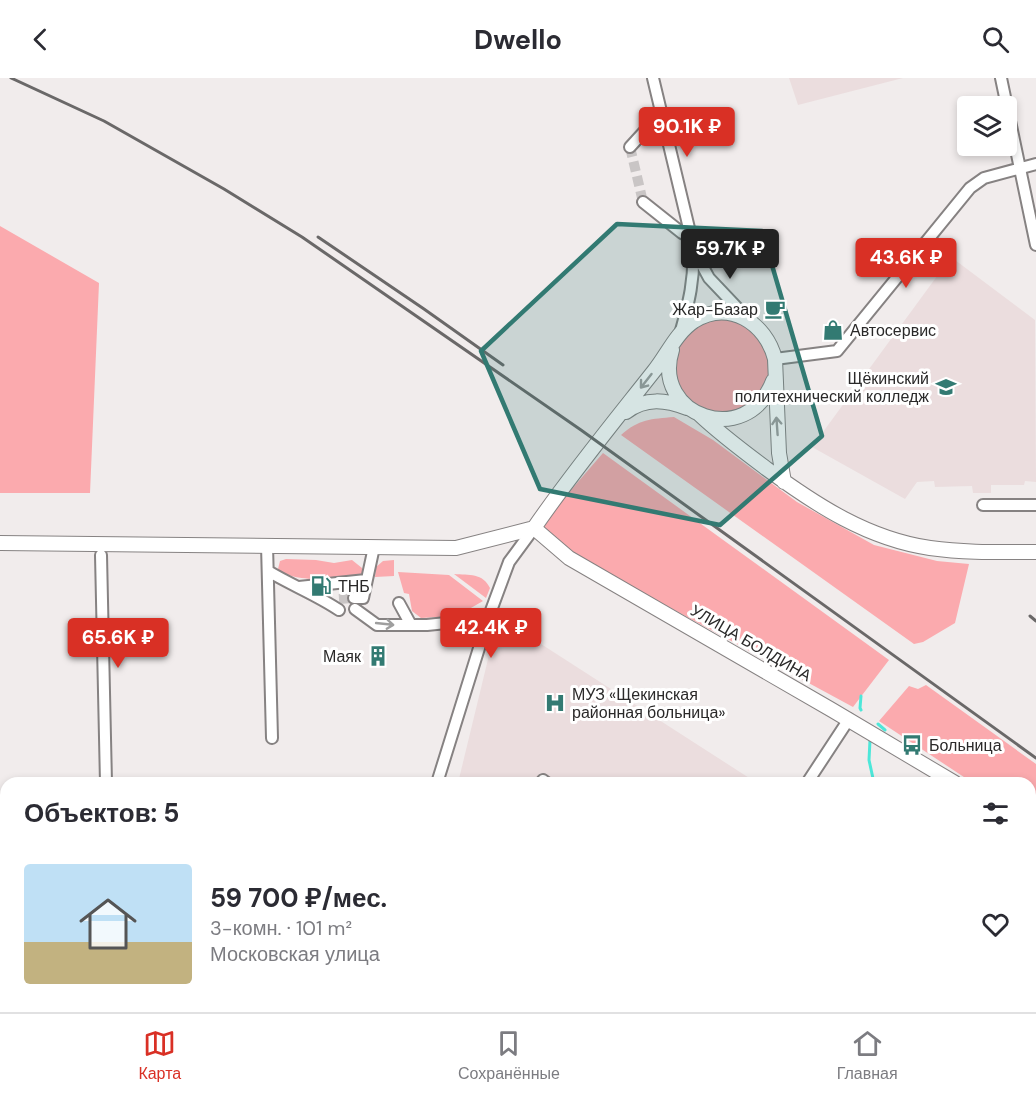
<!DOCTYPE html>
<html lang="ru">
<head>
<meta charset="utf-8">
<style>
	body { margin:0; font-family:"DM Sans",sans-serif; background:#f7f7f7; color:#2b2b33; height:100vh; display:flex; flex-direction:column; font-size:22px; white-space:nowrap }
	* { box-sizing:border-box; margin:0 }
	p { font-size:20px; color:#7c7c81 }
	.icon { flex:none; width:33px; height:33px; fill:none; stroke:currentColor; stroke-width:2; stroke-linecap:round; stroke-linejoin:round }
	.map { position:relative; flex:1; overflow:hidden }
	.drawer { position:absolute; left:0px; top:699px; width:1036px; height:236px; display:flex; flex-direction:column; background:#fff; border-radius:18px 18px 0 0; box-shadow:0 3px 9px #0003 }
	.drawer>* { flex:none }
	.tools { position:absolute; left:957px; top:18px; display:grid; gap:12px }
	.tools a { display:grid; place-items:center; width:60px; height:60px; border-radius:6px; background:#fff; box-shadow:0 3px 9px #0003; font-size:30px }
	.price { position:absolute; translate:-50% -51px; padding:0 14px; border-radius:6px; background:#d93025; color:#fff; font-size:20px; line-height:39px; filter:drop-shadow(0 2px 3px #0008) }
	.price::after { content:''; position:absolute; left:50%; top:36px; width:18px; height:14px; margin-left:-9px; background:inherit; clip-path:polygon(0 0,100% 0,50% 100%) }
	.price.current { background:#222; color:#fff }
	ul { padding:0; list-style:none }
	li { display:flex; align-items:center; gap:18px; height:150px; padding:0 24px }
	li+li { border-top:2px solid #e1e1e2 }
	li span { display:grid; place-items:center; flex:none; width:168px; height:120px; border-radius:6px; color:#555 }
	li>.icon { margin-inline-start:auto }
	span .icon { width:72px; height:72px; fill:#fffc; stroke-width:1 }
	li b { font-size:26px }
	h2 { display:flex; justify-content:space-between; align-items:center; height:72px; padding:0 24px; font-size:26px }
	header { display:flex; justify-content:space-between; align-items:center; height:78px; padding:0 24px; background:#fff; font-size:27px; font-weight:700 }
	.menu { display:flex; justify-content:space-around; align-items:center; height:84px; border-top:2px solid #e1e1e2; background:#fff; font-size:16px; color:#7c7c81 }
	.menu a { display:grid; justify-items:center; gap:3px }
	.menu .current { color:#d93025 }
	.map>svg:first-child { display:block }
	.built { fill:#ebddde }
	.green { fill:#fbaaae }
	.forest { fill:#f28890 }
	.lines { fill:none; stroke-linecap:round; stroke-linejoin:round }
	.stream { stroke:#4de7d9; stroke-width:3 }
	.minor-tunnel { stroke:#c9c5c5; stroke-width:10; stroke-dasharray:10 5; stroke-linecap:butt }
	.minor-casing { stroke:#868282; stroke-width:14 }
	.major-casing { stroke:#868282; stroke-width:16 }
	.minor { stroke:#fff; stroke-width:10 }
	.major { stroke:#fff; stroke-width:14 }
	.rail { stroke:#6a6868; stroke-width:3 }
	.oneway { stroke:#9f9f9f }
	.marked { fill:#327a72; fill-opacity:0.2; stroke:#327a72; stroke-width:4.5; stroke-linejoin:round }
	.labels { text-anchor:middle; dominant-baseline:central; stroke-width:6; stroke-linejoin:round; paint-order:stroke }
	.poi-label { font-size:16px; fill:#2a2929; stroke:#fff; text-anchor:start }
	.street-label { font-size:16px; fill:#2a2929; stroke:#fff }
</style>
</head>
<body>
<header><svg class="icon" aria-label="back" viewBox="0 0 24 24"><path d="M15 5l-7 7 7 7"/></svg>Dwello<svg class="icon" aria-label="search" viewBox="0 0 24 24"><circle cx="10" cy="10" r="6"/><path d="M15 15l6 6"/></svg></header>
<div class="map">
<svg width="1036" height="934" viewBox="0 0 1036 934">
	<rect width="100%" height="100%" fill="#f1ecec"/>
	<path class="built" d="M789 0H903L798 27Z
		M951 179 1035 242 1036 404 1025 403 1024 407H991V415H973L972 408 935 409 934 403 917 404 905 421 812 369Z
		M498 540 507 544 757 705H458Z
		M978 928 985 934H463L461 929Z"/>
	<path class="green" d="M0 148 99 205 90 415H0Z
		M675 288a47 47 0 1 1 94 0a47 47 0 1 1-94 0Z
		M674 339 713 362 797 424 874 467 937 483 969 486 955 545 923 564 914 566 621 357C639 341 651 341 674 339Z
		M603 375 889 582 853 629 571 476 539 449Z
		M286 481 316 482 334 485 352 482 362 490 363 495C347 503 291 505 278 491L280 483Z
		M394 482V498L375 499 376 489 383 483Z
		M398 494 449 497 483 523 457 538 421 540 412 533 409 516 404 515Z
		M454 496C469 497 483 495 490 510L486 520Z
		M926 607 1036 686V746L1031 743 1030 705H973L879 643 909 608 918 611Z
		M0 782 6 787V858L0 859Z"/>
	<path class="forest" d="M743 928 750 934H349L347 929Z"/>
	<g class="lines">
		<path class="stream" d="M861 618 860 630 861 632
			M878 646 885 652
			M870 662 869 682 874 705"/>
		<path class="minor-tunnel" d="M630 69 643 124
			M339 521 354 520"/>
		<g class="minor-casing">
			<path id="minor" d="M653 0 693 167C695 201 689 224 680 256
				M1001 0 1036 167
				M630 69 662 34
				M643 124 682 155 691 159
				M696 176 709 200 745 238
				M775 281 837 273 970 110 984 100 1036 86
				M983 427H1036
				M267 467 272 660
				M101 477 106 705
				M268 493C291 507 317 517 339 532
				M299 509 366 502
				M354 520H363L374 469
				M399 525 411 547
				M355 531 377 547H427L475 542 489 538
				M437 705 489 538 509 484 534 450
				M541 705 543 702 547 705
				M807 705 849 641
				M0 787 6 793
				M87 928 89 934
				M345 928 348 934
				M497 928 498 934
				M993 928 999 934
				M212 934 222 928
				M769 934 773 928"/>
		</g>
		<g class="major-casing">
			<path id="major" d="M672 272C651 338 747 372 773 303
				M626 334C646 319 666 322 687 330
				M699 336C720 356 743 373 767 391 816 427 868 461 930 470 966 475 1000 474 1036 474
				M534 450 569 480 832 632 955 705
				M0 465 456 470 534 450C571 396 613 345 654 293 667 277 676 255 694 243 729 221 766 245 775 281L779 375 784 404
				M1030 753 1036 757"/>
		</g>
		<use href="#minor" class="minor"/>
		<use href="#major" class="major"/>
		<path class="rail" d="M11 0 104 43 224 111 302 159 581 352 1036 680
			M318 159 424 231 503 287
			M1030 538 1036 543"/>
	</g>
	<defs><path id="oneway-shaft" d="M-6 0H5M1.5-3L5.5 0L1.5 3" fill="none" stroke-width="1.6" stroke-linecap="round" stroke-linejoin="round" transform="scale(1.5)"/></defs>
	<g class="oneway">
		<use href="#oneway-shaft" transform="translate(646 303) rotate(128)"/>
		<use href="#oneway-shaft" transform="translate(777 348) rotate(-94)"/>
		<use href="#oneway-shaft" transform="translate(385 546) rotate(6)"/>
	</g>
	<path class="marked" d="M617 146 762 153 822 358 720 447 540 411 481 273Z"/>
	<defs>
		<g id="cafe-bare" transform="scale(1.62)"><path d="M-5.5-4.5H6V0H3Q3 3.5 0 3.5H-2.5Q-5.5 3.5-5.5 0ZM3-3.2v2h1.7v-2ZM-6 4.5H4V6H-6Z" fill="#327a72" stroke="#fff" stroke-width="2.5" paint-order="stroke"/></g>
		<g id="shop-bare" transform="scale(1.62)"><path d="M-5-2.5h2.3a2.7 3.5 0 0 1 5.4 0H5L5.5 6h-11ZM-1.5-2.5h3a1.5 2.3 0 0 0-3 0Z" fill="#327a72" stroke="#fff" stroke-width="2.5" paint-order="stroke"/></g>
		<g id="university-bare" transform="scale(1.62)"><path d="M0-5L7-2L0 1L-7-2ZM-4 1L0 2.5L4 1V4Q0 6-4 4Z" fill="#327a72" stroke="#fff" stroke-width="2.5" paint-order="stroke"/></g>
		<g id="fuel-bare" transform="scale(1.62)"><path d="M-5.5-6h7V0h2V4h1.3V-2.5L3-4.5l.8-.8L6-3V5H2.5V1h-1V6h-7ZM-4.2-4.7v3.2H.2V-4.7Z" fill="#327a72" stroke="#fff" stroke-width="2.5" paint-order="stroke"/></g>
		<g id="building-bare" transform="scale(1.62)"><path d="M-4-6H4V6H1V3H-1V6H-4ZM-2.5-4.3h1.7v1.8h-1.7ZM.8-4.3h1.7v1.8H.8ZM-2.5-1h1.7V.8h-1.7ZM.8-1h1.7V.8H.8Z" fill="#327a72" stroke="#fff" stroke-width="2.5" paint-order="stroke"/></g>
		<g id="hospital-bare" transform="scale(1.62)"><path d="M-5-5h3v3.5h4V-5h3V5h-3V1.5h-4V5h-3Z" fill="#327a72" stroke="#fff" stroke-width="2.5" paint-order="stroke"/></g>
		<g id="bus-bare" transform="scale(1.62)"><path d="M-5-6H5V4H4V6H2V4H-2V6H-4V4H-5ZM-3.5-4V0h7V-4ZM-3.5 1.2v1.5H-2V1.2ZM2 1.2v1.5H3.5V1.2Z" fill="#327a72" stroke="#fff" stroke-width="2.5" paint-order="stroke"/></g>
	</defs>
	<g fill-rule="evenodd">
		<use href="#cafe-bare" x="775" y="231"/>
		<use href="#shop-bare" x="833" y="252"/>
		<use href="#university-bare" x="946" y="309"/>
		<use href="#fuel-bare" x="321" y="508"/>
		<use href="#building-bare" x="378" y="578"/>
		<use href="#hospital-bare" x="555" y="625"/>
		<use href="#bus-bare" x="912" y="667"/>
	</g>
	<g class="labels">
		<g class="poi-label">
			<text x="758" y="231" text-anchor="end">Жар-Базар</text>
			<text x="850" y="252">Автосервис</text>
			<text x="929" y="300" text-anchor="end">Щёкинский<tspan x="929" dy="18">политехнический колледж</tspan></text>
			<text x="338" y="508">ТНБ</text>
			<text x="361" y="578" text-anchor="end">Маяк</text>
			<text x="572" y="616">МУЗ «Щекинская<tspan x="572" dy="18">районная больница»</tspan></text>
			<text x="929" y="667">Больница</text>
		</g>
		<g class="street-label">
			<text transform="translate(751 565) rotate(30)">УЛИЦА БОЛДИНА</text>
		</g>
	</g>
</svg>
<div class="tools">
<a><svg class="icon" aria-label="layers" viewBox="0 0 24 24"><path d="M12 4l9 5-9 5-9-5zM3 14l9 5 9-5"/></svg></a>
</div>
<b class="price" style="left:687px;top:80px">90.1K ₽</b>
<b class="price current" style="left:730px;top:202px">59.7K ₽</b>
<b class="price" style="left:906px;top:211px">43.6K ₽</b>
<b class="price" style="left:491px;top:581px">42.4K ₽</b>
<b class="price" style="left:118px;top:591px">65.6K ₽</b>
<section class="drawer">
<h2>Объектов: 5<svg class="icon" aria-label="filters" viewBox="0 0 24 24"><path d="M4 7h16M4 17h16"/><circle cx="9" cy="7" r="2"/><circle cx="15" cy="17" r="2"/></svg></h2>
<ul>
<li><span style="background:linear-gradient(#bfe0f5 65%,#c2b280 0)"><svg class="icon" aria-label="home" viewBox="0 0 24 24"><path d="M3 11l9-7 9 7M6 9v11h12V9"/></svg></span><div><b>59 700 ₽/мес.</b><p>3-комн. · 101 m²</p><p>Московская улица</p></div><svg class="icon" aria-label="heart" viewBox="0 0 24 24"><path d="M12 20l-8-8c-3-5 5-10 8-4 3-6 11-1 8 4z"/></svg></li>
</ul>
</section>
</div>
<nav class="menu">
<a class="current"><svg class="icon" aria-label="map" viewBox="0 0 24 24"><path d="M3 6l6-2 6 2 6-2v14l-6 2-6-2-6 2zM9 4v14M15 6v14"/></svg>Карта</a>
<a><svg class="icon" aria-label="saved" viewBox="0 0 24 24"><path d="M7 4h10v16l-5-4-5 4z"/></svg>Сохранённые</a>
<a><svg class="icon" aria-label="home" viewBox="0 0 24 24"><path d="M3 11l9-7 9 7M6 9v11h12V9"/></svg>Главная</a>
</nav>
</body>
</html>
